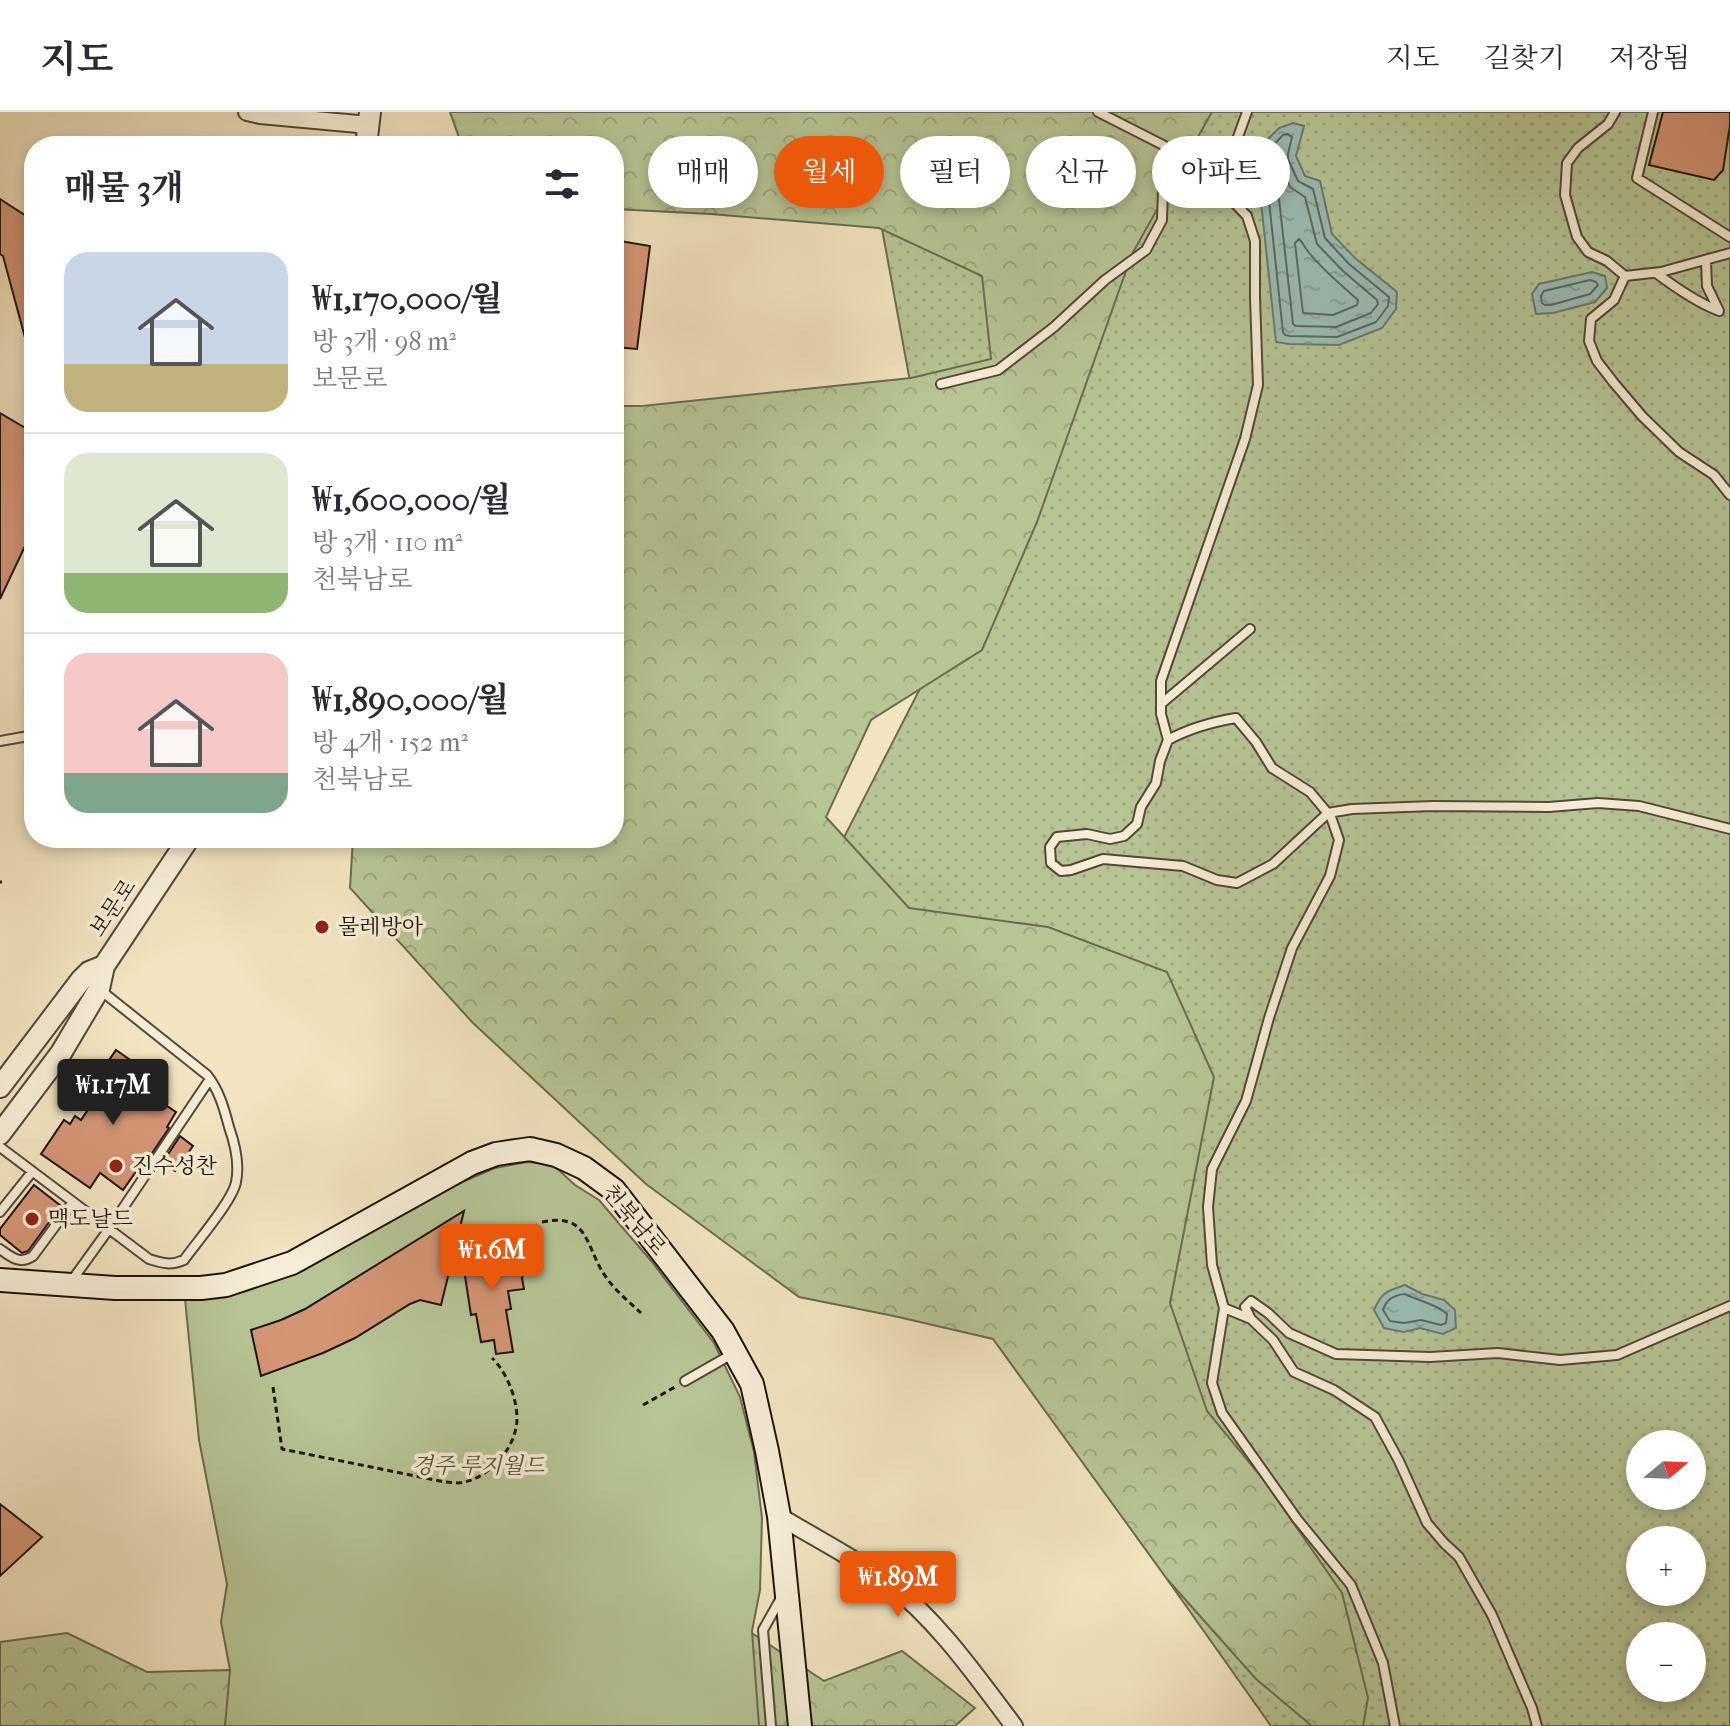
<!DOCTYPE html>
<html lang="ko">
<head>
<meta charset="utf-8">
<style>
	body { margin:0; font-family:"IM FELL French Canon","Noto Serif KR",serif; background:#f2f2f3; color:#2b2b33; height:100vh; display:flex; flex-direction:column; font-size:30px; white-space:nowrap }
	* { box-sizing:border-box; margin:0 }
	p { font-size:26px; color:#7c7c81 }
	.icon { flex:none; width:44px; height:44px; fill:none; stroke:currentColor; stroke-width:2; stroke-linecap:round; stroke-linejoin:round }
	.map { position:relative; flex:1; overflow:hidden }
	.sheet { position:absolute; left:24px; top:24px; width:600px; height:712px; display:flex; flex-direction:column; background:#fff; border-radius:32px; box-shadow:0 4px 12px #0003 }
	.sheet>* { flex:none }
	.top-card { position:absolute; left:648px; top:24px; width:760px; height:72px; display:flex; gap:16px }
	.needle { width:52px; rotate:71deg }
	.buttons { position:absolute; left:1626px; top:1318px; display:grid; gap:16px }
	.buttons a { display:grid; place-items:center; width:80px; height:80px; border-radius:50%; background:#fff; box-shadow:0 4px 12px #0003; font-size:40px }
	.price { position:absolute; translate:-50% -68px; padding:0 18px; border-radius:8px; background:#ea580c; color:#fff; font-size:26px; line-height:52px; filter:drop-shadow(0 2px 4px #0008) }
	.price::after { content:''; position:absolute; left:50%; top:48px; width:24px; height:18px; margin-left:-12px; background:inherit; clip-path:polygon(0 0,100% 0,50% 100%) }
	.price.selected { background:#222; color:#fff }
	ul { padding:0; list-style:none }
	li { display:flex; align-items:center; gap:24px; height:200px; padding:0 40px }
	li+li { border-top:2px solid #e1e1e2 }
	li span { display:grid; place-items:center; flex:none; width:224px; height:160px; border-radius:24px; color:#555 }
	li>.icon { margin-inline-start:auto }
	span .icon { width:96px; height:96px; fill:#fffc; stroke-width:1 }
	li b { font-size:34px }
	h2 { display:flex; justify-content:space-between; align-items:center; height:96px; padding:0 40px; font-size:34px }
	.chip { padding:0 28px; border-radius:36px; background:#fff; box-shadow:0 4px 12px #0003; font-size:28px; line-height:72px }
	.chip.selected { background:#ea580c; color:#fff }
	header { display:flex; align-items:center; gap:48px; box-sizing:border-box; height:112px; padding:0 40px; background:#fff; border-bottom:2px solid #e1e1e2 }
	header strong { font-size:38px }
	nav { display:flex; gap:44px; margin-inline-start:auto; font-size:28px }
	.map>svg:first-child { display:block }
	.grass { fill:url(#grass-dots); stroke:#6a6c51; stroke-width:2; fill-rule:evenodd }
	.forest { fill:url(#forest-crowns); stroke:#6a6c51; stroke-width:2 }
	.green { fill:#b7c595; stroke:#6a6c51; stroke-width:2 }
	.water { fill:url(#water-ripples); stroke:#697a72; stroke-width:2 }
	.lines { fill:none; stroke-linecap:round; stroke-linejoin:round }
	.shore { stroke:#5c6962; stroke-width:2 }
	.building { fill:#d49575; stroke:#1d140d; stroke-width:2 }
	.service-casing { stroke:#52483a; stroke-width:12 }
	.minor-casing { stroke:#52483a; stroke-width:20 }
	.tertiary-casing { stroke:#52483a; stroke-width:24 }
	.secondary-casing { stroke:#1d140d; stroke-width:26 }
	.path { stroke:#1d140d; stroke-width:3; stroke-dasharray:6 4; stroke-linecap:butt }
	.service { stroke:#f7edd6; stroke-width:8 }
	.minor { stroke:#f7edd6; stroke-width:16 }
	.tertiary { stroke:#f7edd6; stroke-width:20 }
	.secondary { stroke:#f7edd6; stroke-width:22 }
	.poi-dot { fill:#8f2418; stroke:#f7edd6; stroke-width:3 }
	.labels { text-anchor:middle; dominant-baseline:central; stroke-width:7; stroke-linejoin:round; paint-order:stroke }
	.street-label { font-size:22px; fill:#1d140d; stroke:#f7edd6 }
	.poi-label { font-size:22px; fill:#1d140d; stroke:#f7edd6; text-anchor:start }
	.park-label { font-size:22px; font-style:italic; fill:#53523d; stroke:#f7edd6 }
</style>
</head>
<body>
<header>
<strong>지도</strong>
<nav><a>지도</a><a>길찾기</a><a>저장됨</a></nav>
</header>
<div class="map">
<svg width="1730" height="1614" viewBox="0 0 1730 1614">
	<defs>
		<pattern id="grass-dots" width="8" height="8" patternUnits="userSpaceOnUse" patternTransform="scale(2)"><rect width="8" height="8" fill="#b7c595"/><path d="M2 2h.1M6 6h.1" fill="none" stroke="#9da87f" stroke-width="1.8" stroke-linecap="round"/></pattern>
		<pattern id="forest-crowns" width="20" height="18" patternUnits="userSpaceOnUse" patternTransform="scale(2)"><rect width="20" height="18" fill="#b7c595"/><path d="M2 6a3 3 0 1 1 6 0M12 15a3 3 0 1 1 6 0" fill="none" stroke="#9da87f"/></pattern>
		<pattern id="water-ripples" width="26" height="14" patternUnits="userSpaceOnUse" patternTransform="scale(2)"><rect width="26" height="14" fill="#9bbeb6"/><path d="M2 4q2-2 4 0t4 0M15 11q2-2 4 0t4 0" fill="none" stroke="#85a29b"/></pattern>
	</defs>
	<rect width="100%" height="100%" fill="#f2e4c0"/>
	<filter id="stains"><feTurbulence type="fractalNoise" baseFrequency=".0025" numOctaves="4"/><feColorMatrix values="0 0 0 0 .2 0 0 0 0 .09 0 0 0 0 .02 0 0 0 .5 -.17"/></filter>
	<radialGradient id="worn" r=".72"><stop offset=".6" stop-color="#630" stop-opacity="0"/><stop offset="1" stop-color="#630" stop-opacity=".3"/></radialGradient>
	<path class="grass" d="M784 0H1730V1614H1271L1167 1467 1082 1235 785 841 954 510 874 73ZM1640 1332H1692V1384H1640ZM1640 1428H1692V1480H1640ZM1640 1524H1692V1576H1640Z"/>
	<path class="forest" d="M450 0H1212L1132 142 1037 410 982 538 871 608 826 705 909 796 1048 815 1167 860 1214 965 1170 1191 1207 1299 1263 1367 1342 1481 1368 1586 1363 1614H1312L1256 1567 1167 1467 993 1227 894 1204 799 1185 646 1072 473 911 350 776 353 726H614V294H642L911 266 991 247 982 164 879 116 711 102 614 97V34H462Z
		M687 1478 824 1569 902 1539 975 1596 955 1614H539Z
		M67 1521 147 1560 230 1558 535 1614H0V1530Z"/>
	<path class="green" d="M527 1050 552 1052 575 1073 599 1088 652 1150 714 1231 740 1285 754 1340 762 1406 760 1478 752 1519 759 1614H225L230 1558 221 1510 227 1472 199 1328 185 1187 474 1065 495 1056Z"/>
	<path class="water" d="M1293 11 1304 14 1296 44 1305 64 1320 69 1332 122 1355 146 1397 180 1396 197 1382 216 1339 233 1289 232 1276 230 1261 90 1251 62 1256 39 1279 16Z
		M1592 160 1605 164 1607 176 1595 190 1553 201 1536 202 1532 182 1539 172Z
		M1405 1173 1422 1182 1444 1188 1455 1198 1456 1216 1443 1222 1420 1216 1404 1220 1384 1216 1374 1198C1382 1180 1387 1179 1405 1173Z"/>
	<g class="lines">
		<path class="shore" d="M1288 22 1292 25 1288 42V47L1298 69 1313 77 1325 126 1349 152 1389 185 1388 194 1376 210 1337 225 1290 224 1285 223 1283 220 1269 89 1260 61 1264 43 1283 23Z
			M1275 49 1279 51 1290 75 1305 85 1317 132 1343 159 1377 188 1378 192 1371 201 1336 215 1296 214 1293 212 1279 87 1270 61 1272 51Z
			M1299 127C1303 131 1306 137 1310 142 1324 159 1341 173 1358 188L1357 193 1333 203 1303 201 1295 131Z
			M1590 168 1596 170 1598 173 1590 182 1551 193H1545L1542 191 1541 184 1544 179Z
			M1405 1182C1418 1189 1437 1192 1447 1202L1446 1211 1441 1213 1421 1208 1404 1211 1390 1209 1383 1198C1386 1187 1394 1183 1405 1182Z"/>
	</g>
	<path class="building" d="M1663 0H1730V13L1723 58 1714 68 1649 53Z
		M0 87 34 109V244H30L3 144 0 142Z
		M614 128 650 134 637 237 614 235Z
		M0 301 34 321V415L0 487Z
		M116 938 162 970 152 984 176 1000 167 1015 169 1016 144 1053 142 1051 123 1078 100 1061 90 1076 41 1042 64 1008 70 1012 75 1004 81 1008 95 987 91 984 98 973 94 970Z
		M180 1024 193 1034 175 1059 163 1050Z
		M34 1073 61 1094 28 1139 22 1141 0 1123V1117Z
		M464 1099 441 1193 420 1188 410 1192 355 1226 323 1241 261 1264 251 1218 281 1208 305 1197Z
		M536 1113 539 1128 522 1132 519 1117Z
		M499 1133 523 1157 524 1160 522 1166 524 1177 508 1179 511 1197 506 1198 513 1240 496 1242 494 1228 481 1230 476 1202 471 1203 461 1138Z
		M0 1392 42 1425 0 1464Z"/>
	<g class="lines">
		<g class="service-casing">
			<path id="service" d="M1098 0 1163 33 1206 61 1247 104 1255 129V185L1258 273 1245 327 1161 569V602L1168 628C1190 616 1212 610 1236 606L1256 630 1272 656 1310 680 1331 705 1339 728 1330 764 1292 836 1269 906 1246 989 1212 1057 1208 1095 1212 1153 1224 1196
				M1615 0 1608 12 1578 36 1567 51 1565 83 1577 125 1588 140 1607 149 1625 164 1661 160 1730 141
				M1653 0 1637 66 1730 125
				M1242 98 1234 69 1235 33 1247 0
				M1656 161C1676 176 1696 190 1719 199L1707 174 1706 149
				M1625 164 1614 188 1591 207 1589 229 1597 249 1614 271 1642 304 1679 340 1714 363 1730 383
				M941 272 998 258 1054 215 1105 168 1146 138 1162 108 1163 79 1171 38
				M1161 592 1250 517
				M1168 628 1160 649 1156 671 1141 695 1137 712 1124 724 1110 727 1087 722 1057 725 1050 735 1051 751 1061 759 1071 758 1103 747 1183 754 1217 768 1237 771 1273 752 1328 701 1352 697 1433 694 1549 695 1598 691 1639 694 1730 717
				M0 629 34 623
				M0 1035 149 1147C162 1151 170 1154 184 1148 196 1131 233 1088 236 1070 240 1051 235 1032 229 1015 224 996 219 978 207 963L99 877
				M0 1100 32 1060
				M0 1137C11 1145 20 1153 33 1144L73 1090
				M70 1171 109 1117 210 967
				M1251 1207 1245 1195 1251 1189 1268 1201 1289 1221 1336 1242 1430 1245 1498 1241 1560 1248 1617 1243 1730 1194
				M685 1269 734 1241
				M771 1614 763 1518 781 1486
				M1395 1614 1383 1551 1351 1473 1297 1407 1222 1301 1212 1271 1224 1196 1251 1207 1273 1228 1294 1260 1334 1278 1375 1305 1399 1349 1427 1411 1444 1431 1459 1445 1492 1503 1532 1596 1537 1614"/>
		</g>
		<g class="minor-casing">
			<path id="minor" d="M247 0 260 3 369 13
				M779 1404C815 1426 855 1446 889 1471 939 1510 976 1564 1014 1614"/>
		</g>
		<g class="tertiary-casing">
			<path id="tertiary" d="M366 34 370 0
				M0 975 81 868 89 860 104 854
				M0 1022 61 941 99 877 104 854 189 726"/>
		</g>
		<g class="secondary-casing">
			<path id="secondary" d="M0 1168 115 1176H201L226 1173 292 1151 472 1051 496 1042 530 1037 556 1043 584 1056 614 1078 723 1219 752 1272 767 1339 779 1404 800 1614"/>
		</g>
		<path class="path" d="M0 770H2
			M542 1110C587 1101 585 1130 602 1159 612 1176 627 1188 641 1201
			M273 1275 282 1337 445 1370C451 1370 458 1372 464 1370 486 1366 509 1343 515 1320 522 1298 509 1262 492 1246
			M643 1293 675 1275"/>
		<use href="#service" class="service"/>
		<use href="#minor" class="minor"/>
		<use href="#tertiary" class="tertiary"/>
		<use href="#secondary" class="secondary"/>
	</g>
	<g class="poi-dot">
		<circle cx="322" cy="815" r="8"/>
		<circle cx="116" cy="1054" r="8"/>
		<circle cx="32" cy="1107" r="8"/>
	</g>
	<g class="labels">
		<g class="street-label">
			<text transform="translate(113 796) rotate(-56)">보문로</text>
			<text transform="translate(634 1108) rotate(50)">천북남로</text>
		</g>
		<g class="poi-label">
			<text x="338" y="815">물레방아</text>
			<text x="132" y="1054">진수성찬</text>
			<text x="48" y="1107">맥도날드</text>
		</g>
		<g class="park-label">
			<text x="478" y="1354">경주 루지월드</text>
		</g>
	</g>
	<rect width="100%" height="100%" filter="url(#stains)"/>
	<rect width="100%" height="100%" fill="url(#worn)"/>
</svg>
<div class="buttons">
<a><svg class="needle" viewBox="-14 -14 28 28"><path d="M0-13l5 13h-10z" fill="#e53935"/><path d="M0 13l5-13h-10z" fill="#7c7c81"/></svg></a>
<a>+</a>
<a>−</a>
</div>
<b class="price selected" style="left:113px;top:1015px">₩1.17M</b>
<b class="price" style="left:492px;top:1180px">₩1.6M</b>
<b class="price" style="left:898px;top:1507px">₩1.89M</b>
<div class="top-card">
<a class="chip">매매</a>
<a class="chip selected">월세</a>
<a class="chip">필터</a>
<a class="chip">신규</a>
<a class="chip">아파트</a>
</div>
<section class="sheet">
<h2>매물 3개<svg class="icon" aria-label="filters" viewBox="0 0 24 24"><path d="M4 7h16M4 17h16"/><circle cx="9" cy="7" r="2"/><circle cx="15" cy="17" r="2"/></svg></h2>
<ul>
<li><span style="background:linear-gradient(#c9d6e8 70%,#c2b280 0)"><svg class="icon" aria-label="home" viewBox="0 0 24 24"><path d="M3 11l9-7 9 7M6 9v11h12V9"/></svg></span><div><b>₩1,170,000/월</b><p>방 3개 · 98 m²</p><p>보문로</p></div></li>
<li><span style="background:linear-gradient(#dfe7d0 75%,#8fb573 0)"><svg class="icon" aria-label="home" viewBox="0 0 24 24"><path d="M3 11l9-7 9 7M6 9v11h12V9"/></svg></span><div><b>₩1,600,000/월</b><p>방 3개 · 110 m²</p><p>천북남로</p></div></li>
<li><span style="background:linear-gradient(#f6c9c9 75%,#7fa58c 0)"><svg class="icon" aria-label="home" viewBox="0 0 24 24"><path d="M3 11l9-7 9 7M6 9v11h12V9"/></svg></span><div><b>₩1,890,000/월</b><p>방 4개 · 152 m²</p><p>천북남로</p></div></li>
</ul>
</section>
</div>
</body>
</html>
